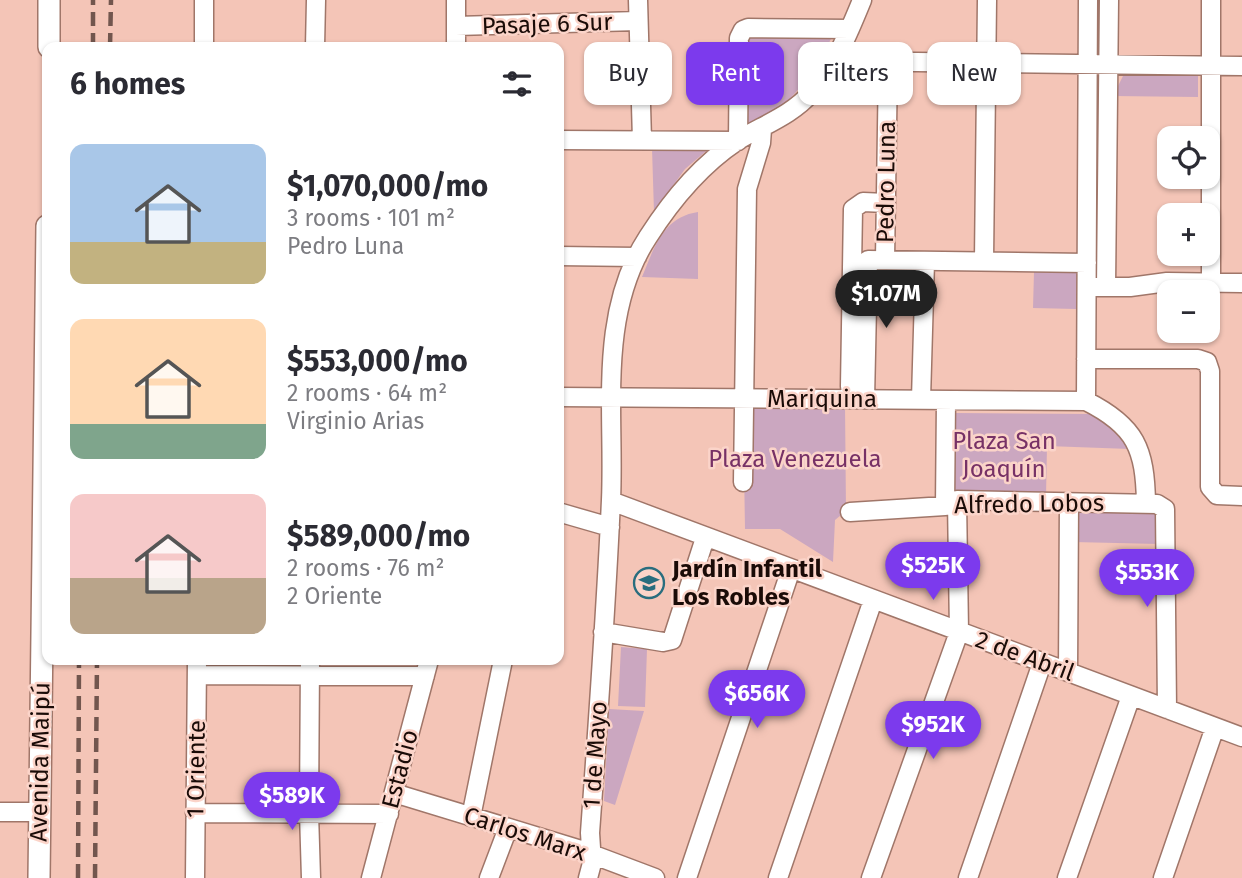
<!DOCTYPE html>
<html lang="en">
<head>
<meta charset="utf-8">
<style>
	body { margin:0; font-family:"Fira Sans",sans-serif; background:#f7f7f7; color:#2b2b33; height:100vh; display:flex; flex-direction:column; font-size:26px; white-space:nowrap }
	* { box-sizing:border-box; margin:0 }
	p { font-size:23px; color:#7c7c81 }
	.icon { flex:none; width:38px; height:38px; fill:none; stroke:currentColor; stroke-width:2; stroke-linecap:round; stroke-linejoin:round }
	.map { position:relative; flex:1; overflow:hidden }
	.side { position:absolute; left:42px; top:42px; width:522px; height:623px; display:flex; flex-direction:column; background:#fff; border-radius:14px; box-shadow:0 2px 5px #0004 }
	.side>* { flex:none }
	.banner { position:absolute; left:584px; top:42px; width:551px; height:63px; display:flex; gap:14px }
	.tools { position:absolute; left:1157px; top:126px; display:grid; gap:14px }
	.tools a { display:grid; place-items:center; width:63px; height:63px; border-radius:14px; background:#fff; box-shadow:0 2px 5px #0004; font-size:35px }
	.price { position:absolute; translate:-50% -60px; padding:0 16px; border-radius:24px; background:#7c3aed; color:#fff; font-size:23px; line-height:46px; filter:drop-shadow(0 2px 4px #0008) }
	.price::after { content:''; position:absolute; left:50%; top:42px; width:21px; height:16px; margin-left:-10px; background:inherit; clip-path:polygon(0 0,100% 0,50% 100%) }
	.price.active { background:#222; color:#fff }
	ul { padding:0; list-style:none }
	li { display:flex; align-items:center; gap:21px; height:175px; padding:0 28px }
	li span { display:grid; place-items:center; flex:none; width:196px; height:140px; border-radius:14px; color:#555 }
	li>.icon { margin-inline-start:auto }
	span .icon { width:84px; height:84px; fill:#fffc; stroke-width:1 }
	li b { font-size:30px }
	h2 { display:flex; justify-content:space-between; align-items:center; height:84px; padding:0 28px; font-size:30px }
	.chip { padding:0 24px; border-radius:14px; background:#fff; box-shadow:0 2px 5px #0004; font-size:24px; line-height:63px }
	.chip.active { background:#7c3aed; color:#fff }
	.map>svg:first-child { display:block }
	.green { fill:#cba7c0 }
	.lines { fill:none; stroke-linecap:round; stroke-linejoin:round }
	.minor-casing { stroke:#a07669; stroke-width:21 }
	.major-casing { stroke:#a07669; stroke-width:24 }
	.minor { stroke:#fff; stroke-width:18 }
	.major { stroke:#fff; stroke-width:21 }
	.rail { stroke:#72564e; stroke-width:4.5; stroke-dasharray:14 7; stroke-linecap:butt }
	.labels { text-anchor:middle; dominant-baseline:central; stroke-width:5; stroke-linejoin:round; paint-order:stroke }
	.street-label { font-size:24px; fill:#1a0b07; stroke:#fbd4c9 }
	.park-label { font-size:24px; fill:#773166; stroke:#fbd4c9 }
	.poi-label { font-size:24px; font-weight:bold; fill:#1a0b07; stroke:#fbd4c9; text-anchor:start }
</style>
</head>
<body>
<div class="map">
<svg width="1242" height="878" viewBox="0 0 1242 878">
	<rect width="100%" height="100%" fill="#f4c5b7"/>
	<path class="green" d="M741 32 834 33C819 63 799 96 770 115 761 121 749 124 739 128Z
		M1125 72 1198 73V97L1113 96Z
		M711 147 685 169 654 212 652 148Z
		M698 212V279L642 277C654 248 663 217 698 212Z
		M1034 272 1077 273 1076 309 1033 308Z
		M845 405 846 511 835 520 833 562 780 529H745L743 406Z
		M954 413 1093 414 1105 422 1130 449 1047 446 1046 496H952Z
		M1074 505H1160V544L1073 542Z
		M621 647 647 649 645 707 618 706Z
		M609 709 644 711 615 805 604 801Z"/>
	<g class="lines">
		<g class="minor-casing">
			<path id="minor" d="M638 0 642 140
				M456 26 638 21
				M204 47V0
				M315 47 316 0
				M456 47V0
				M835 61 1242 66
				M558 140 738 141 739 38 743 30 748 28 850 29
				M558 256 637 257
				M885 260 888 62
				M984 261 987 0
				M1211 282V0
				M1095 287H1130L1167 282 1242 283
				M1106 287 1109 0
				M1086 359H1198L1207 362 1210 371V487L1217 495 1242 496
				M558 397 1086 401C1136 426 1145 449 1146 503
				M852 399 850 386 853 209 863 202 886 203
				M865 399 868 260 1087 263
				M921 399 925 261
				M1086 401 1088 0
				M743 482 747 189 761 143 762 129
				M611 501 1242 737
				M945 506 946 400
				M558 512 610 527
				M850 512 945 506 957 500 1157 504 1165 509 1167 709
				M603 632 663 642 672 640 705 538
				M310 660 309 813 311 878
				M1068 672 1069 502
				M197 675 425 676
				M394 793 578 849 655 878
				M0 812H40
				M195 813 389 814
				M471 817 503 660
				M195 878 197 660
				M371 878 429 660
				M489 878 508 828
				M588 878 592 863 590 833C598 722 606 611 611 500 615 413 597 315 648 237 671 201 701 165 737 141 763 125 791 116 812 92 835 66 849 32 862 0
				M687 878 791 569
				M778 878 873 600
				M871 878 959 632 957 500
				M968 878 1042 663
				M1067 878 1131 696
				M1163 878 1215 727"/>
		</g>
		<g class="major-casing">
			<path id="major" d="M49 0V47
				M39 878 47 226"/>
		</g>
		<use href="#minor" class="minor"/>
		<use href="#major" class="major"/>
		<path class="rail" d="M93 47V0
			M110 47 111 0
			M78 878 79 660
			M95 878 97 660"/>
	</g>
	<defs>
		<g id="school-ring" transform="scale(1.575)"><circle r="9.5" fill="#fbd4c9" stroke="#296d7e" stroke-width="1.5"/><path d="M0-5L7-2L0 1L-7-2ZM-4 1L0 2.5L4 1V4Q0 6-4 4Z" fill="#296d7e"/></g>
	</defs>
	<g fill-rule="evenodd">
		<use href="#school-ring" x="649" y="583"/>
	</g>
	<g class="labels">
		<g class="street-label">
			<text transform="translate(547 24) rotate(-2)">Pasaje 6 Sur</text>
			<text transform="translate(886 182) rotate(-89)">Pedro Luna</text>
			<text x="822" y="399">Mariquina</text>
			<text transform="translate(1029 504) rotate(-1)">Alfredo Lobos</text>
			<text transform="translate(1025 656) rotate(20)">2 de Abril</text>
			<text transform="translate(595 755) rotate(-86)">1 de Mayo</text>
			<text transform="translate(40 762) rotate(-89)">Avenida Maipú</text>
			<text transform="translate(196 769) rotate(-89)">1 Oriente</text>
			<text transform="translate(400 769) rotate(-75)">Estadio</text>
			<text transform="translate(525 834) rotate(18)">Carlos Marx</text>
		</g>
		<g class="park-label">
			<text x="1004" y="441">Plaza San<tspan x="1004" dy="28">Joaquín</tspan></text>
			<text x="795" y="459">Plaza Venezuela</text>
		</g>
		<g class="poi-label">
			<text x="672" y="569">Jardín Infantil<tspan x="672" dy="28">Los Robles</tspan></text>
		</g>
	</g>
</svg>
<div class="tools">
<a><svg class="icon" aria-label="locate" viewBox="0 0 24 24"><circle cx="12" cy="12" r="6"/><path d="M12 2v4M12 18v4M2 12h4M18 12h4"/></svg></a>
<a>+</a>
<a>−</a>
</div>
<b class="price active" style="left:886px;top:330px">$1.07M</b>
<b class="price" style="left:933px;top:602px">$525K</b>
<b class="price" style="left:1147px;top:609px">$553K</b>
<b class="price" style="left:757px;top:730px">$656K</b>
<b class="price" style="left:933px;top:761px">$952K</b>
<b class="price" style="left:292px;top:832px">$589K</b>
<div class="banner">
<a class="chip">Buy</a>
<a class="chip active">Rent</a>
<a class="chip">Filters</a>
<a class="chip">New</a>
</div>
<section class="side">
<h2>6 homes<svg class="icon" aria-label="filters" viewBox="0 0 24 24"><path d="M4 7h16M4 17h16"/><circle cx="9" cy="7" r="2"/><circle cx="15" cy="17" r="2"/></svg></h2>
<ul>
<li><span style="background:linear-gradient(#a9c7e8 70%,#c2b280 0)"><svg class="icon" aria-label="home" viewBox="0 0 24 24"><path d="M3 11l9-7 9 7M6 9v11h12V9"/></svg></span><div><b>$1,070,000/mo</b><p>3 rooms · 101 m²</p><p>Pedro Luna</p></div></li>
<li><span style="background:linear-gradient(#ffd9b3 75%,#7fa58c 0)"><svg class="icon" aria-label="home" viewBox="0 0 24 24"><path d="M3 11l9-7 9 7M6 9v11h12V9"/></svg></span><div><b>$553,000/mo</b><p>2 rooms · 64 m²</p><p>Virginio Arias</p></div></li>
<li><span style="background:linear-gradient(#f6c9c9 60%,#b9a48a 0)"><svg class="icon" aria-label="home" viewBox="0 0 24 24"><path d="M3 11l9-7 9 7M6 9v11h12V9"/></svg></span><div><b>$589,000/mo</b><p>2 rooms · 76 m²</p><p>2 Oriente</p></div></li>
</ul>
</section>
</div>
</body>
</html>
